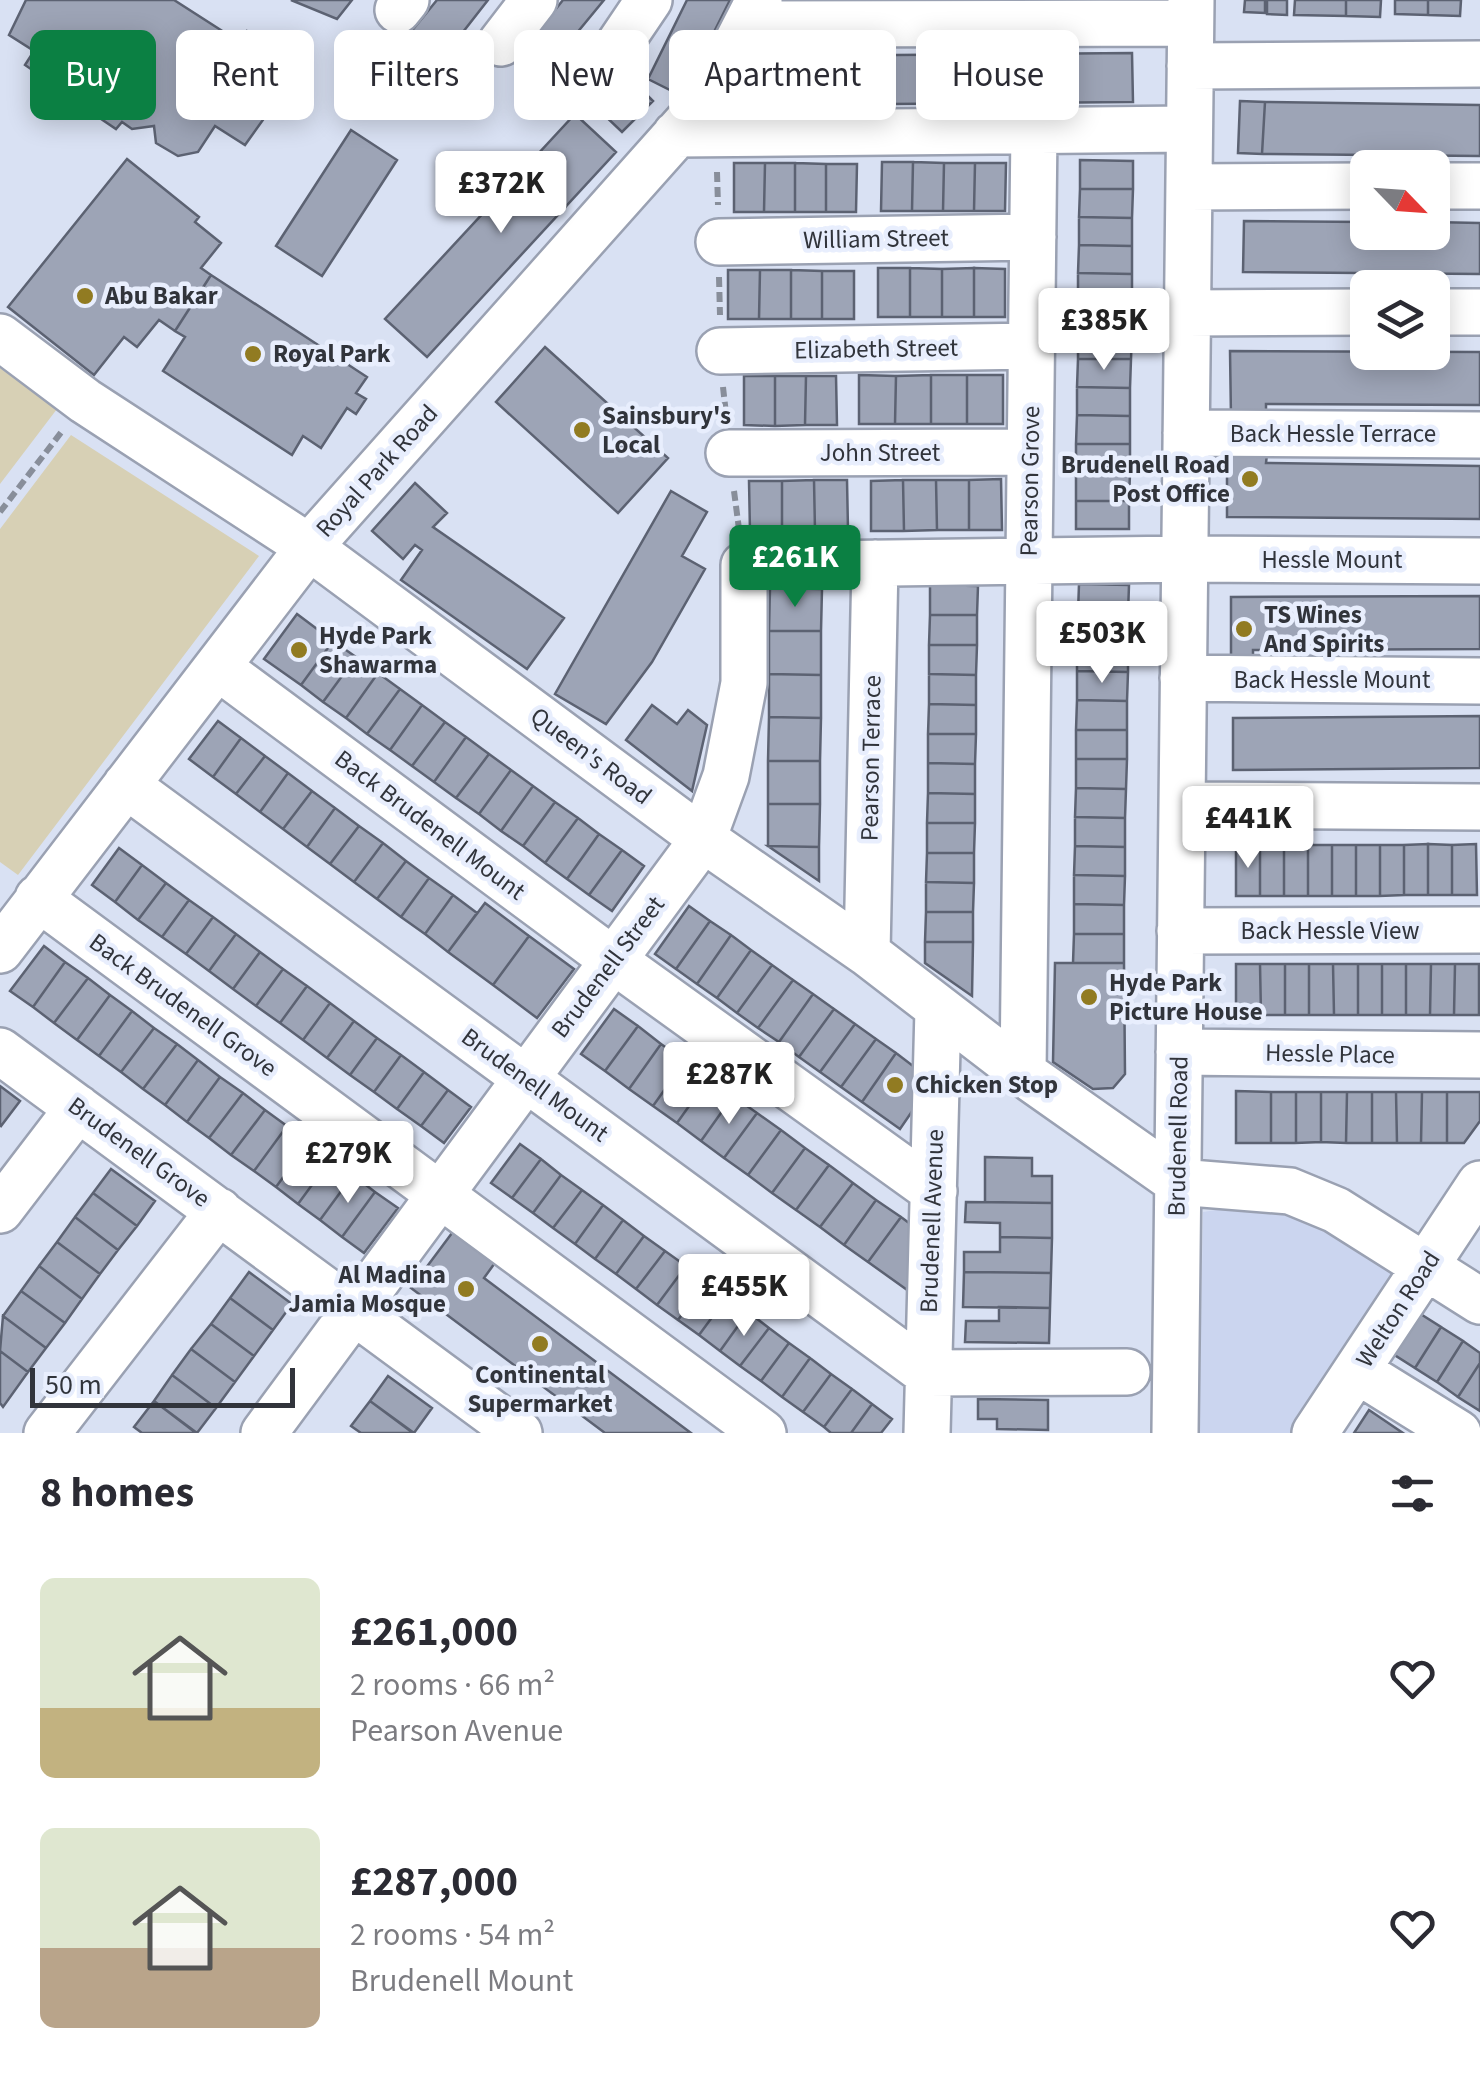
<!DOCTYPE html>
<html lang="en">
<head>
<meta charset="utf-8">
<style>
	body { margin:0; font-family:"Source Sans 3",sans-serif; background:#f7f7f7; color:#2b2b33; height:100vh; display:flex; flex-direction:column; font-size:38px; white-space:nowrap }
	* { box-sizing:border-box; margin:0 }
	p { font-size:32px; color:#7c7c81 }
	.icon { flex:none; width:55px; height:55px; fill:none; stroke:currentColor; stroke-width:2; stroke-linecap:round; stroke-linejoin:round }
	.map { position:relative; height:1433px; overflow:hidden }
	.side { display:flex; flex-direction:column; background:#fff; flex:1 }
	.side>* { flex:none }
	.guide { position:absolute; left:30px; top:30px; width:1420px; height:90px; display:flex; gap:20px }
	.needle { width:65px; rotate:115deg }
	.tools { position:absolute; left:1350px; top:150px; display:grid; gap:20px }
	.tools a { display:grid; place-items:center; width:100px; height:100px; border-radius:15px; background:#fff; box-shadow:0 5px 25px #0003; font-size:50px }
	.scale { position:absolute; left:30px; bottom:25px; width:265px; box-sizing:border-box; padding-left:10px; border:5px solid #31343b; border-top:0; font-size:28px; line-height:35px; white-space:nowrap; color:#31343b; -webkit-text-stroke:8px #e8eefd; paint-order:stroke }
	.price { position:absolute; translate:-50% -85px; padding:0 22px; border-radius:10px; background:#fff; color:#222; font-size:32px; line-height:65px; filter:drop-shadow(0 2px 5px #0008) }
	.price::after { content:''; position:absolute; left:50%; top:60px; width:30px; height:22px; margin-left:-15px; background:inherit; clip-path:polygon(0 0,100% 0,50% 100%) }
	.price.current { background:#0b8043; color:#fff }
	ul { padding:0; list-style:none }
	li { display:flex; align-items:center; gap:30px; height:250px; padding:0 40px }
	li span { display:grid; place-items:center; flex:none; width:280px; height:200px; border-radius:15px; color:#555 }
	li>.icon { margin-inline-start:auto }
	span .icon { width:120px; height:120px; fill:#fffc; stroke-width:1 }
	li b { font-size:42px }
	h2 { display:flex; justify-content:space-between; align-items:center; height:120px; padding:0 40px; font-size:42px }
	.tag { padding:0 35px; border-radius:15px; background:#fff; box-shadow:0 5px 25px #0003; font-size:35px; line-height:90px }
	.tag.current { background:#0b8043; color:#fff }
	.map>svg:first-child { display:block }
	.built { fill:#cbd5ef }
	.green { fill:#d7d0b5 }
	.building { fill:#9da4b6; stroke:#5c6272; stroke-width:2.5 }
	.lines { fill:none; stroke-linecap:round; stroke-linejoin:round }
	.minor-casing { stroke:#9aa1b2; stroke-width:50 }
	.path { stroke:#888e9a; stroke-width:6; stroke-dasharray:10 5; stroke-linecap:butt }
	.minor { stroke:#fff; stroke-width:45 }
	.poi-dot { fill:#917b22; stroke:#e8eefd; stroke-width:4 }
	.labels { text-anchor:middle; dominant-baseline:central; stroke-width:9; stroke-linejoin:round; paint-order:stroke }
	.street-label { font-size:25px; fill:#31343b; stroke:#e8eefd }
	.poi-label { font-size:25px; font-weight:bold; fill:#31343b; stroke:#e8eefd; text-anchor:start }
</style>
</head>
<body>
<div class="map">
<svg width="1480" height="1433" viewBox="0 0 1480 1433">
	<rect width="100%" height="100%" fill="#d9e1f3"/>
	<path class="built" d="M1254 1204 1311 1213 1407 1271 1298 1433H1199L1203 1212Z"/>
	<path class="green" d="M0 368 57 409 0 484Z
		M71 435 259 556 18 875 0 862V529Z"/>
	<path class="building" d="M26 0H174L241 43 247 31 300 68 245 145 215 126 198 152 178 156 156 143 154 126 132 129 122 122 116 129 76 102 82 94 51 74 47 80 25 65 34 51 9 35Z
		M291 0H352L337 19Z
		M437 0H488L452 46 410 33Z
		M563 0H604L548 68 520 54Z
		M687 0H730L682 96 648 79Z
		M1245 0H1265V13L1244 12Z
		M1267 0H1287V15L1267 14Z
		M1295 0H1346V16L1294 15Z
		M1346 0H1381L1380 17 1346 16Z
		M1395 0H1428V15L1395 14Z
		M1428 0H1461L1460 16 1428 15Z
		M1132 53 1133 102 758 105 751 95 773 56Z
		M632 80 653 101 622 132 601 112Z
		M1240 101 1265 102 1262 154 1238 153Z
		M1265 102 1480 105V156L1262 154Z
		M575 114 616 152 427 357 385 319Z
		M351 130 397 160 322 276 276 246Z
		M127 159 199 217 195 222 221 243 201 268 211 275 175 331 159 320 137 347 124 337 94 375 8 307Z
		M1080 160 1133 161V189H1080Z
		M882 162H913L912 211H881Z
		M913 162 944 163 943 211H912Z
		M734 163H765L764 212H734Z
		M765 163H795V212H764Z
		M795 163 826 164V212H795Z
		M944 163H975L974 211H943Z
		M975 163H1006L1005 211H974Z
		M826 164H857L856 212H826Z
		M1080 189H1133L1132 218 1079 217Z
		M1079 217 1132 218V246L1079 245Z
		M1244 221 1368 222V232H1432V222L1480 223V274L1243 272Z
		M1079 245 1132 246V274L1078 273Z
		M878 268H910V317H878Z
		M910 268 942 269V317H910Z
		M974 268 1005 269V317H974Z
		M974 268V317H942V269Z
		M728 270H760L759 319H728Z
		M760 270H791V319H759Z
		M791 270 822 271V319H791Z
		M822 271H854V319H822Z
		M1078 273 1132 274V303L1078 302Z
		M211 275 367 377 356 393 366 399 356 414 347 408 321 448 303 436 292 455 163 371 185 337 175 331Z
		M1078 302 1132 303V331L1078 330Z
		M1078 330 1132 331 1131 359H1078Z
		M545 347 668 458 618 513 496 402Z
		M1230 351 1480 352V405L1266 404V419L1231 418Z
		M1078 359H1131L1130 388 1077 387Z
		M859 375 896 376 895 424H859Z
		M931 375V424H895L896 376Z
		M931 375H967V424H931Z
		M967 375H1003V424H967Z
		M744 376H775V426L744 425Z
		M775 376H806L805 425 775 426Z
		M806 376H836L837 425H805Z
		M1077 387 1130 388V416L1077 415Z
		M1077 415 1130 416V444H1076Z
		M1076 444H1130V473L1076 472Z
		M1227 444 1268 445 1266 463 1480 466V519L1227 517Z
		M1076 472 1130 473 1129 501H1076Z
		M1001 479 1002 530H969V480Z
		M814 480H847L848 530 815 531Z
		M814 480 815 531H782V481Z
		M903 480H936L937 530 904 531Z
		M903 480 904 531H871V481Z
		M936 480H969V530H937Z
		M749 481H782V531L750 532Z
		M415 483 447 513 433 527 564 618 527 669 401 580 422 550 415 545 403 559 372 531Z
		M671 491 707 512 682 556 705 569 652 662 606 724 555 694Z
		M1076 501H1129V529H1076Z
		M1079 584 1129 585 1128 614 1078 613Z
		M930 585 978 586 977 615H930Z
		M770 588 822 589 821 631H769Z
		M1480 596V649L1253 650V669H1231V597Z
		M1078 613 1128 614V643L1077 642Z
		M297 614 333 641 301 685 264 659Z
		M930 615H977V645H929Z
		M769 631H821V675L769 674Z
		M333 641 356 657 323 702 301 685Z
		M1077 642 1128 643V672L1077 671Z
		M929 645H977L976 675 929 674Z
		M356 657 378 673 346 718 323 702Z
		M1077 671 1128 672 1127 701 1077 700Z
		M378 673 400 689 367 734 346 718Z
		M769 674 821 675V718L769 717Z
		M929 674 976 675V705L929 704Z
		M400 689 422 705 390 750 367 734Z
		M1077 700 1127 701V730H1076Z
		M929 704 976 705V734H928Z
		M422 705 445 722 412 766 390 750Z
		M652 705 677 724 688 710 707 725 692 791 626 740Z
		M1480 716V768L1233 770V718Z
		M769 717 821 718 820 761H768Z
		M218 721 241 738 213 777 189 759Z
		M445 722 466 737 434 782 412 766Z
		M1076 730H1127V759H1076Z
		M928 734H976L975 764 928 763Z
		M466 737 489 754 456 798 434 782Z
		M241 738 265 756 236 794 213 777Z
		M489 754 511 770 479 814 456 798Z
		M265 756 288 773 260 812 236 794Z
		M1076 759H1127L1126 789 1076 788Z
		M768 761H820V804H768Z
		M928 763 975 764V794L928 793Z
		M511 770 533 786 501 831 479 814Z
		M288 773 312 791 283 829 260 812Z
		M533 786 555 802 523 846 501 831Z
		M1076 788 1126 789 1125 818 1075 817Z
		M312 791 335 808 307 847 283 829Z
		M928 793 975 794V823H927Z
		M555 802 578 818 545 863 523 846Z
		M768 804H820L819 847 768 846Z
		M335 808 359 826 330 864 307 847Z
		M1075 817 1125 818V847L1075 846Z
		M578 818 599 834 567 879 545 863Z
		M927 823H975L974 853H927Z
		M359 826 383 843 354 882 330 864Z
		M599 834 622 850 589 895 567 879Z
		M383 843 406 861 377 899 354 882Z
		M1428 844V895H1404V845Z
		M1428 844 1452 845V895H1428Z
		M1476 844 1477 895H1452V845Z
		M1284 845V896H1260V846Z
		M1284 845H1308V896H1284Z
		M1308 845H1332V896H1308Z
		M1332 845H1356V896H1332Z
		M1356 845H1380V896H1356Z
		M1380 845H1404V895L1380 896Z
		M768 846 819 847V881Z
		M1075 846 1125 847V876L1074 875Z
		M1236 846H1260V896H1236Z
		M119 848 142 865 115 902 92 885Z
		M622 850 644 866 612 911 589 895Z
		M927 853H974V883L926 882Z
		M406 861 429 878 401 917 377 899Z
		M142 865 166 883 138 920 115 902Z
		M1074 875 1125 876 1124 905 1074 904Z
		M429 878 453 895 425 934 401 917Z
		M926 882 974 883 973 912H926Z
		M166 883 189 900 162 937 138 920Z
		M453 895 477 913 448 952 425 934Z
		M189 900 213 917 186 954 162 937Z
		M485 903 529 936 493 985 448 952Z
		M1074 904 1124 905V934H1074Z
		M689 906 710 921 676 969 655 954Z
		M926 912H973V942H925Z
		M213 917 236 934 209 971 186 954Z
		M710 921 731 935 697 984 676 969Z
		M236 934 260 952 233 989 209 971Z
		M1074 934H1124V963H1073Z
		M731 935 751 950 717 998 697 984Z
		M529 936 574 969 537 1018 493 985Z
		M925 942H973L972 996 925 963Z
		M44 946 65 962 33 1007 10 991Z
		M751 950 772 965 737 1013 717 998Z
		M260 952 283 969 256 1006 233 989Z
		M65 962 88 978 54 1023 33 1007Z
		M1055 963H1124L1125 1074 1113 1088 1093 1089 1053 1062Z
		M1236 964H1260L1261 1015H1236Z
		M1260 964H1285V1015H1261Z
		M1285 964H1309V1015H1285Z
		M1309 964H1333L1334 1015H1309Z
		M1333 964H1358V1015H1334Z
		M1358 964H1382V1015H1358Z
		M1382 964H1406V1015H1382Z
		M1406 964H1431L1430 1015H1406Z
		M1431 964H1455L1454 1015H1430Z
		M1455 964H1479V1015H1454Z
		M772 965 793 980 758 1028 737 1013Z
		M283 969 307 986 280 1023 256 1006Z
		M88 978 110 995 77 1040 54 1023Z
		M793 980 813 994 779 1042 758 1028Z
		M307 986 330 1003 303 1040 280 1023Z
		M813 994 834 1009 799 1057 779 1042Z
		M110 995 132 1011 99 1056 77 1040Z
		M330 1003 354 1021 327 1058 303 1040Z
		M614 1009 638 1026 605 1071 581 1054Z
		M834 1009 855 1024 820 1072 799 1057Z
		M132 1011 154 1028 121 1072 99 1056Z
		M354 1021 377 1038 350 1075 327 1058Z
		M855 1024 876 1039 841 1087 820 1072Z
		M638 1026 661 1044 629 1089 605 1071Z
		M154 1028 177 1044 143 1089 121 1072Z
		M377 1038 401 1055 374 1092 350 1075Z
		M876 1039 896 1053 862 1102 841 1087Z
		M177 1044 198 1060 165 1105 143 1089Z
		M661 1044 685 1061 653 1106 629 1089Z
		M896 1053 917 1069 915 1107 900 1129 862 1102Z
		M401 1055 424 1072 397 1109 374 1092Z
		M198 1060 220 1077 187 1122 165 1105Z
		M685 1061 709 1078 677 1123 653 1106Z
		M424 1072 448 1090 421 1126 397 1109Z
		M220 1077 243 1093 209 1138 187 1122Z
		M709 1078 733 1096 701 1141 677 1123Z
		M0 1086 20 1101 1 1126 0 1125Z
		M448 1090 471 1107 444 1143 421 1126Z
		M1236 1091 1271 1092V1143H1236Z
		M1271 1092H1296V1143H1271Z
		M1296 1092H1321V1142L1296 1143Z
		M1321 1092H1347L1346 1143 1321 1142Z
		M1347 1092H1372V1143H1346Z
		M1372 1092H1396L1397 1143H1372Z
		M1396 1092H1422L1421 1143H1397Z
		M1422 1092H1447V1143H1421Z
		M1447 1092H1480V1121L1464 1143H1447Z
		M243 1093 265 1110 231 1155 209 1138Z
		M733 1096 757 1113 724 1158 701 1141Z
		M265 1110 287 1126 254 1171 231 1155Z
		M757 1113 781 1130 748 1175 724 1158Z
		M287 1126 309 1142 276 1187 254 1171Z
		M781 1130 805 1148 772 1193 748 1175Z
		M309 1142 331 1159 298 1204 276 1187Z
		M520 1144 541 1159 512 1198 491 1183Z
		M805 1148 829 1165 796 1210 772 1193Z
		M985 1157 1032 1158V1176H1052V1203L985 1202Z
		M331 1159 353 1175 320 1220 298 1204Z
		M541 1159 561 1175 533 1213 512 1198Z
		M829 1165 853 1183 820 1227 796 1210Z
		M111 1169 155 1201 137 1226 93 1193Z
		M353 1175 375 1192 342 1237 320 1220Z
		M561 1175 582 1190 553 1228 533 1213Z
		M853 1183 876 1200 844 1245 820 1227Z
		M582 1190 603 1205 575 1244 553 1228Z
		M375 1192 398 1208 364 1253 342 1237Z
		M93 1193 137 1226 118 1250 75 1217Z
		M876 1200 901 1217 868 1262 844 1245Z
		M966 1202 1052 1203V1238L1000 1237V1223L965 1222Z
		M603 1205 623 1220 595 1259 575 1244Z
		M75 1217 118 1250 100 1274 57 1242Z
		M901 1217 917 1229 910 1292 868 1262Z
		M623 1220 644 1236 616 1274 595 1259Z
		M455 1229 497 1260 484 1278 691 1433H605L411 1288Z
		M644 1236 665 1251 636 1289 616 1274Z
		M1000 1237 1052 1238 1051 1273 964 1272V1252H1000Z
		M57 1242 100 1274 82 1299 39 1266Z
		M665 1251 686 1266 657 1305 636 1289Z
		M39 1266 82 1299 65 1323 21 1291Z
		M686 1266 706 1282 678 1320 657 1305Z
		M249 1272 292 1304 273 1330 230 1298Z
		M964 1272 1051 1273 1050 1308 963 1307Z
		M706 1282 727 1297 699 1335 678 1320Z
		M21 1291 65 1323 46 1348 3 1316Z
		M727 1297 748 1312 720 1351 699 1335Z
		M230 1298 273 1330 254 1356 211 1324Z
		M999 1307 1050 1308 1049 1343 965 1342 966 1321H999Z
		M748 1312 769 1328 740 1366 720 1351Z
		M1419 1313 1441 1327 1415 1368 1393 1354Z
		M3 1316 46 1348 28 1372 0 1351Z
		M211 1324 254 1356 235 1382 191 1349Z
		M1441 1327 1463 1341 1437 1382 1415 1368Z
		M769 1328 789 1343 761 1381 740 1366Z
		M1463 1341 1480 1353V1363L1458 1397 1437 1382Z
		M789 1343 810 1358 782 1397 761 1381Z
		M191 1349 235 1382 216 1408 172 1375Z
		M0 1351 28 1372 3 1407 0 1403Z
		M810 1358 831 1374 803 1412 782 1397Z
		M1480 1363V1411L1458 1397Z
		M831 1374 852 1389 824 1427 803 1412Z
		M172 1375 216 1408 197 1433 154 1401Z
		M388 1376 432 1408 414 1433 370 1401Z
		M852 1389 872 1404 851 1433H831L824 1427Z
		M978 1399 1048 1400V1430L997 1429V1419H978Z
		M154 1401 196 1433H142L134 1427Z
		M370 1401 413 1433H361L351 1426Z
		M872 1404 892 1419 881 1433H851Z
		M1369 1410 1403 1433H1354Z"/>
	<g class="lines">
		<g class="minor-casing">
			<path id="minor" d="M398 10 406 0
				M748 24 1190 23
				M501 43 534 0
				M1190 66 1480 64
				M601 71 649 0
				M676 134 1189 129
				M1432 186H1480
				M1189 187 1368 186
				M719 242 1033 237
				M1432 312H1480
				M1187 313 1368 312
				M0 337 85 401 309 547 703 839 867 953 1023 1073 1178 1182
				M720 351 1032 346
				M1186 433 1480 435
				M729 453 1030 452
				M219 668 613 960 934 1191
				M1183 678 1480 681
				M126 785 927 1373 1127 1372
				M1182 805 1480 807
				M38 898 763 1433
				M1180 931 1480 930
				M0 950 309 547 708 99 759 0
				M867 953 875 563
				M0 1051 519 1433
				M1179 1052 1480 1055
				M1023 1073 1034 130
				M1178 1182 1290 1191 1336 1210 1480 1301
				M0 1210 78 1108
				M1358 1371 1458 1433
				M47 1433 219 1211
				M264 1433 703 839 726 776 744 683V565L1185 559 1480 561
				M927 1433 938 1009
				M1175 1433 1191 0
				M1315 1433 1480 1184"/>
		</g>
		<path class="path" d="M717 172 718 205
			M719 277 720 315
			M723 387 726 414
			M734 491 739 529
			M0 512 63 430"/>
		<use href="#minor" class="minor"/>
	</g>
	<g class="poi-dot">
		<circle cx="85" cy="296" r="10"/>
		<circle cx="253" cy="354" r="10"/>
		<circle cx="582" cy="430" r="10"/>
		<circle cx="1250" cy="479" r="10"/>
		<circle cx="1244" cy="629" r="10"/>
		<circle cx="299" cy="650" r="10"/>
		<circle cx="1089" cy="997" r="10"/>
		<circle cx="895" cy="1085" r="10"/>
		<circle cx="466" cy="1289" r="10"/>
		<circle cx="540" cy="1344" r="10"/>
	</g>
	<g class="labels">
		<g class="street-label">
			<text transform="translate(876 239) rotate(-1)">William Street</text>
			<text transform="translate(876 349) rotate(-1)">Elizabeth Street</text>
			<text x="1333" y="434">Back Hessle Terrace</text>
			<text x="880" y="453">John Street</text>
			<text transform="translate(377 471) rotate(-48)">Royal Park Road</text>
			<text transform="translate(1030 481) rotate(-89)">Pearson Grove</text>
			<text x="1332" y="560">Hessle Mount</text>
			<text x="1332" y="680">Back Hessle Mount</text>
			<text transform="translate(591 756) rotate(37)">Queen's Road</text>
			<text transform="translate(871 758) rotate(-89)">Pearson Terrace</text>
			<text transform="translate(430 825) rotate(37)">Back Brudenell Mount</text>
			<text x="1330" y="931">Back Hessle View</text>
			<text transform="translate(608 967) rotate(-53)">Brudenell Street</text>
			<text transform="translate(183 1005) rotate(36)">Back Brudenell Grove</text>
			<text transform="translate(1330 1054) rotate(1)">Hessle Place</text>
			<text transform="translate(535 1085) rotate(36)">Brudenell Mount</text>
			<text transform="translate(1178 1136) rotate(-89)">Brudenell Road</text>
			<text transform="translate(139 1152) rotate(36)">Brudenell Grove</text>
			<text transform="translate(932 1221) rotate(-88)">Brudenell Avenue</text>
			<text transform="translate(1398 1309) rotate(-57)">Welton Road</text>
		</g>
		<g class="poi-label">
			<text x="105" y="296">Abu Bakar</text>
			<text x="273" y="354">Royal Park</text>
			<text x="602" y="416">Sainsbury's<tspan x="602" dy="29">Local</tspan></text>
			<text x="1230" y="465" text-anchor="end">Brudenell Road<tspan x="1230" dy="29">Post Office</tspan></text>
			<text x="1264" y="615">TS Wines<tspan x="1264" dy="29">And Spirits</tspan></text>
			<text x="319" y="636">Hyde Park<tspan x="319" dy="29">Shawarma</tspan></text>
			<text x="1109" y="983">Hyde Park<tspan x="1109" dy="29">Picture House</tspan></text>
			<text x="915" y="1085">Chicken Stop</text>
			<text x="446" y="1275" text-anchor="end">Al Madina<tspan x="446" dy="29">Jamia Mosque</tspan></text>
			<text x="540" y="1375" text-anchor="middle">Continental<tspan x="540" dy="29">Supermarket</tspan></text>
		</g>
	</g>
</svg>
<div class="tools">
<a><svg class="needle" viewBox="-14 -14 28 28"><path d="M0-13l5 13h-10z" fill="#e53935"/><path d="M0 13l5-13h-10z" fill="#7c7c81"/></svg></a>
<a><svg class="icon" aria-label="layers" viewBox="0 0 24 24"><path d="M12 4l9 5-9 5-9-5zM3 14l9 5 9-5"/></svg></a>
</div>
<div class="scale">50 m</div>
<b class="price" style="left:501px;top:236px">£372K</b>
<b class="price" style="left:1104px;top:373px">£385K</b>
<b class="price current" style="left:795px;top:610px">£261K</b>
<b class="price" style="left:1102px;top:686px">£503K</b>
<b class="price" style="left:1248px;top:871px">£441K</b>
<b class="price" style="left:729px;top:1127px">£287K</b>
<b class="price" style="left:348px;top:1206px">£279K</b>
<b class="price" style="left:744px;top:1339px">£455K</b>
<div class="guide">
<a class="tag current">Buy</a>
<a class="tag">Rent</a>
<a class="tag">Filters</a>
<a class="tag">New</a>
<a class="tag">Apartment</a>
<a class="tag">House</a>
</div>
</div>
<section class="side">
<h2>8 homes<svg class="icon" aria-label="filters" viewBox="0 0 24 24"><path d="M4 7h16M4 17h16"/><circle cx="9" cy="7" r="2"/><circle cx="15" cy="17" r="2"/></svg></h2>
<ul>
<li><span style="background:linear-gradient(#dfe7d0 65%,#c2b280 0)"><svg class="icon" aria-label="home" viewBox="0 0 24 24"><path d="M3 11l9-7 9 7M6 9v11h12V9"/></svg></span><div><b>£261,000</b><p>2 rooms · 66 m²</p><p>Pearson Avenue</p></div><svg class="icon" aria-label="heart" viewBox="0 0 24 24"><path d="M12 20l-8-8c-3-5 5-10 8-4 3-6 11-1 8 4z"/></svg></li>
<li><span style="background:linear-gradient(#dfe7d0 60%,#b9a48a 0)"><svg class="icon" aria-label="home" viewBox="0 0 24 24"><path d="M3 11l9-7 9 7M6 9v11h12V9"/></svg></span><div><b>£287,000</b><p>2 rooms · 54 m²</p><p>Brudenell Mount</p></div><svg class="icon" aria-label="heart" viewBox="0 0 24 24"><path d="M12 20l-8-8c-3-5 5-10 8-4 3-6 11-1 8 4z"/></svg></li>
</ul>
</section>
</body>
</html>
